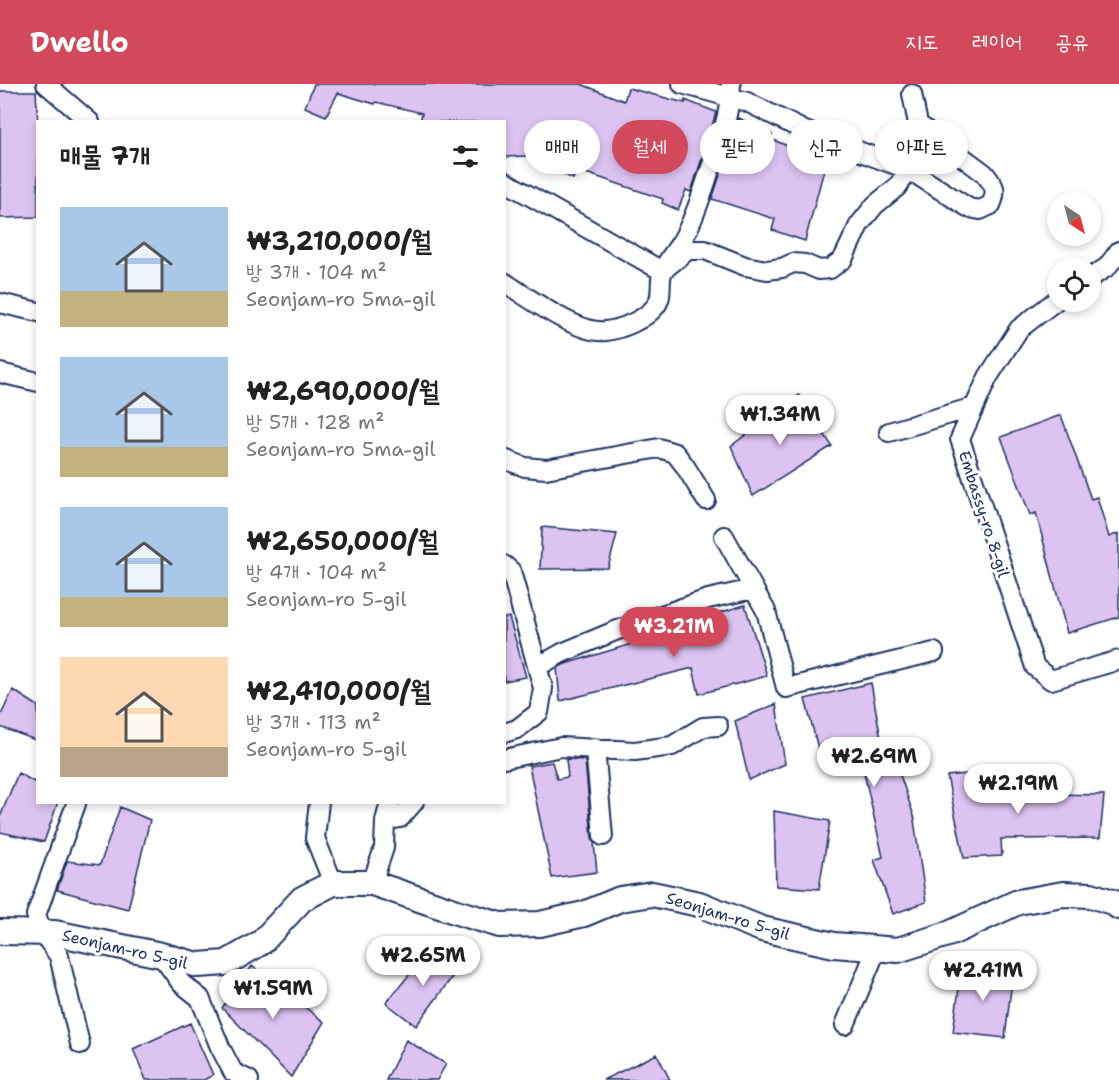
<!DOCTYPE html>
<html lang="ko">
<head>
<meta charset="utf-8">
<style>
	body { margin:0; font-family:"Shantell Sans","Poor Story",sans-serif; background:#f2f2f2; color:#222; height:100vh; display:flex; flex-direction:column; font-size:22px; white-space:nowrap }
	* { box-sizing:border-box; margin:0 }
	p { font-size:20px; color:#767676 }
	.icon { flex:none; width:33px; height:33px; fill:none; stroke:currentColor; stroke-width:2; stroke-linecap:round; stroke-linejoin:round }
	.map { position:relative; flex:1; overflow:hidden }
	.details { position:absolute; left:36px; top:36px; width:470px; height:684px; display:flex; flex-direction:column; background:#fff; border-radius:0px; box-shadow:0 3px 9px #0003 }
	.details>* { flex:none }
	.banner { position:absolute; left:524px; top:36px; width:506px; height:54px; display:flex; gap:12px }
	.needle { width:39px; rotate:144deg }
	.fabs { position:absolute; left:1047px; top:108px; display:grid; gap:12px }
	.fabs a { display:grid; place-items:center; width:54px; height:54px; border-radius:50%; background:#fff; box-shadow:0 3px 9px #0003; font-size:30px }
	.price { position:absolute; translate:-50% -51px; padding:0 14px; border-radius:21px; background:#fff; color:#222; font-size:20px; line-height:39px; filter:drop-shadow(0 2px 3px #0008) }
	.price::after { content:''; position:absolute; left:50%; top:36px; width:18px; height:14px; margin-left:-9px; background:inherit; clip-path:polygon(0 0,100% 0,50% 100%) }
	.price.active { background:#d1495b; color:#fff }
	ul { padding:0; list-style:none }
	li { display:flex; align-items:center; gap:18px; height:150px; padding:0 24px }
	li span { display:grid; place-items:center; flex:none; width:168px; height:120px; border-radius:0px; color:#555 }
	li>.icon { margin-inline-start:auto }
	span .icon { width:72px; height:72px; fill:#fffc; stroke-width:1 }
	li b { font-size:26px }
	h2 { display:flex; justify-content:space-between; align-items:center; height:72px; padding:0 24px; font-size:26px }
	.pill { padding:0 21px; border-radius:27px; background:#fff; box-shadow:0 3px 9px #0003; font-size:21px; line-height:54px }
	.pill.active { background:#d1495b; color:#fff }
	header { display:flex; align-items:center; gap:36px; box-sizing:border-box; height:84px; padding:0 30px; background:#d1495b; color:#fff }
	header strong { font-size:28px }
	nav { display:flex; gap:33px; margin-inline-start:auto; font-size:21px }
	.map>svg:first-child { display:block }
	.building { fill:#dcc3f2; stroke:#1b2f5e; stroke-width:1.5 }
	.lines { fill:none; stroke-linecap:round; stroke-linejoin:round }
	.minor-casing { stroke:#1b2f5e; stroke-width:22 }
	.tertiary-casing { stroke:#1b2f5e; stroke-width:28 }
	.minor { stroke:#fff; stroke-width:18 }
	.tertiary { stroke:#fff; stroke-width:24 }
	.labels { text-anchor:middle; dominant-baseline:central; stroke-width:6; stroke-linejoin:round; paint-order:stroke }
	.street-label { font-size:16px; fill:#1b2f5e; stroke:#fff }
</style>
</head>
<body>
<header>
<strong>Dwello</strong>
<nav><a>지도</a><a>레이어</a><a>공유</a></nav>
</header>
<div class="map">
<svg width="1119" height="996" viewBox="0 0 1119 996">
	<rect width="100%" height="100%" fill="#fff"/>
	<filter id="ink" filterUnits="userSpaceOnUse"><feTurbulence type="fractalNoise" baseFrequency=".0167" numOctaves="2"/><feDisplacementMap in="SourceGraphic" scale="12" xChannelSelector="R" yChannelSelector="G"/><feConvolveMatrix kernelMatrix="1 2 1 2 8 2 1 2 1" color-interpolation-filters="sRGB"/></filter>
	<g filter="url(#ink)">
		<path class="building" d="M314 0H581L624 17 628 4 685 19V16L716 28 709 53 691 108 686 106 678 126 662 119 663 115 577 86 573 95 527 72 504 73V38H420L422 29 376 18 375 20 338 9 326 32 305 23Z
			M0 7H36L38 41V133L0 134Z
			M739 34 772 51 771 55 826 78 805 157 772 146 775 135 712 115Z
			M799 311 832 362 753 412 731 362Z
			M1061 331 1091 415 1097 413 1109 453 1119 449V533L1067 549 1036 429 1030 431 1001 353Z
			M542 443 617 450 608 484 540 485Z
			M745 521 767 592 699 610 693 584 560 617 557 584 565 580 682 545 681 540Z
			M509 533 526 593 504 597V534Z
			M871 599 886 683 896 679 915 735 914 736 926 818 893 830 874 776 883 773 858 662 820 672 805 615Z
			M13 606 38 622V657L0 643V633Z
			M776 620 785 680 749 696 735 637Z
			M566 675 585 676 592 753 594 759 597 788 552 794 529 682 552 678 557 695 568 693Z
			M995 687 997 709 1104 711 1100 754 1001 755 1002 772 964 774 947 692Z
			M18 689 38 700V718H58L44 758 0 748V733Z
			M120 723 150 736 128 825 57 806 67 777 100 781Z
			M774 727 830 737 819 805 776 802Z
			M432 863 458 885 416 942 386 919Z
			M252 882 324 938 291 993 222 924Z
			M962 882 1013 888 1005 954 953 948Z
			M190 939 213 991 204 996H146L133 965Z
			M406 956 446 980 437 996H386Z
			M657 970 670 996H603Z"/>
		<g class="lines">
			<g class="minor-casing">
				<path id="minor" d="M46 0 90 38
					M682 0 747 18 805 47 909 86 969 124 980 126 991 121C998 105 994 101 984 89L918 40 912 10
					M504 97 662 187 688 166H705L745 182 767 186 782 184 793 179 805 180 819 186 830 185 843 175 859 141 875 121 897 103 909 86
					M1090 194 1107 183 1119 167
					M504 198C527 213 579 251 606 247 622 245 644 236 655 223 665 211 657 197 664 184 670 172 680 162 686 149 696 130 702 110 709 89 719 61 730 31 731 1
					M1058 215 1019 245 988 293 960 355 1035 583 1051 596 1119 576
					M0 219 38 228
					M0 289 38 298
					M889 348 974 323
					M504 375 525 383 546 385 659 364 675 369 685 382 706 416
					M724 452 766 527 786 604 934 568
					M504 481 511 487 543 604 539 628 517 645 504 649
					M537 583 562 569 615 547 708 515 753 505
					M595 664 603 752
					M504 675 561 663 635 667 672 662 703 643 718 642
					M319 718 315 754 333 799
					M76 720 36 831 43 849 59 872 80 960
					M385 737 400 734 414 718
					M372 799 384 764 385 737 390 718
					M161 871 181 899 200 914 220 963 233 988 249 996
					M845 941 877 864"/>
			</g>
			<g class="tertiary-casing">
				<path id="tertiary" d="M0 848 55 849 161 871 198 881 226 879 262 858 302 815 333 799H372L460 829 500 841 540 840 584 830 620 815 652 810 699 820 762 845 834 861 898 866 951 849 1018 818 1063 810 1091 811 1112 818 1119 823"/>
			</g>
			<use href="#minor" class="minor"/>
			<use href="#tertiary" class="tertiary"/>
		</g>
	</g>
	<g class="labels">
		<g class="street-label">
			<text transform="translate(984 430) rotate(72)">Embassy-ro 8-gil</text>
			<text transform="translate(728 832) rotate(17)">Seonjam-ro 5-gil</text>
			<text transform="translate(125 865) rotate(13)">Seonjam-ro 5-gil</text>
		</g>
	</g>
</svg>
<div class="fabs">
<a><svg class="needle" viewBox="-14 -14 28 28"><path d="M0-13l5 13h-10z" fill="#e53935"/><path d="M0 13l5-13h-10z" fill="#767676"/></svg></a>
<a><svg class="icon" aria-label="locate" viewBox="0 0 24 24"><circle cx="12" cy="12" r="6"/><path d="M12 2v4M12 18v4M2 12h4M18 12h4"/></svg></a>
</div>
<b class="price" style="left:780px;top:362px">₩1.34M</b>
<b class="price active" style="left:674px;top:574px">₩3.21M</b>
<b class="price" style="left:874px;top:704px">₩2.69M</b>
<b class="price" style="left:1018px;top:731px">₩2.19M</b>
<b class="price" style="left:423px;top:903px">₩2.65M</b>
<b class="price" style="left:983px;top:918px">₩2.41M</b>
<b class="price" style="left:273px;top:936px">₩1.59M</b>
<div class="banner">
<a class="pill">매매</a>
<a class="pill active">월세</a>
<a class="pill">필터</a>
<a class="pill">신규</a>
<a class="pill">아파트</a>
</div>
<section class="details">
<h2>매물 7개<svg class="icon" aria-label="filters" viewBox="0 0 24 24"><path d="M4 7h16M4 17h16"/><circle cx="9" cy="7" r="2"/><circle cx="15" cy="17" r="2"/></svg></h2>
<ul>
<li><span style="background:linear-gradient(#a9c7e8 70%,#c2b280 0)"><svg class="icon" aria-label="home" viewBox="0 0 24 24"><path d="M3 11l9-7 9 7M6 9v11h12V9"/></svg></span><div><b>₩3,210,000/월</b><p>방 3개 · 104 m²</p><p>Seonjam-ro 5ma-gil</p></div></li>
<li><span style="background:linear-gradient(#a9c7e8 75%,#c2b280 0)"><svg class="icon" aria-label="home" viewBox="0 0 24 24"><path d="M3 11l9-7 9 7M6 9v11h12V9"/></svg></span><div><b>₩2,690,000/월</b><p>방 5개 · 128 m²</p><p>Seonjam-ro 5ma-gil</p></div></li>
<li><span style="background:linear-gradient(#a9c7e8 75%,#c2b280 0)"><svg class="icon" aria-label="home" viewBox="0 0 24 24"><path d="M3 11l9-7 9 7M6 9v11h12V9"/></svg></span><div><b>₩2,650,000/월</b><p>방 4개 · 104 m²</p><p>Seonjam-ro 5-gil</p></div></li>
<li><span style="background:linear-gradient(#ffd9b3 75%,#b9a48a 0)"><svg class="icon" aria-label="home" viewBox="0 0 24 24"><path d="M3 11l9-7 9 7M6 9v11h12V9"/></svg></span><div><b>₩2,410,000/월</b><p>방 3개 · 113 m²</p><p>Seonjam-ro 5-gil</p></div></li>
</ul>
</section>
</div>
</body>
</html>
